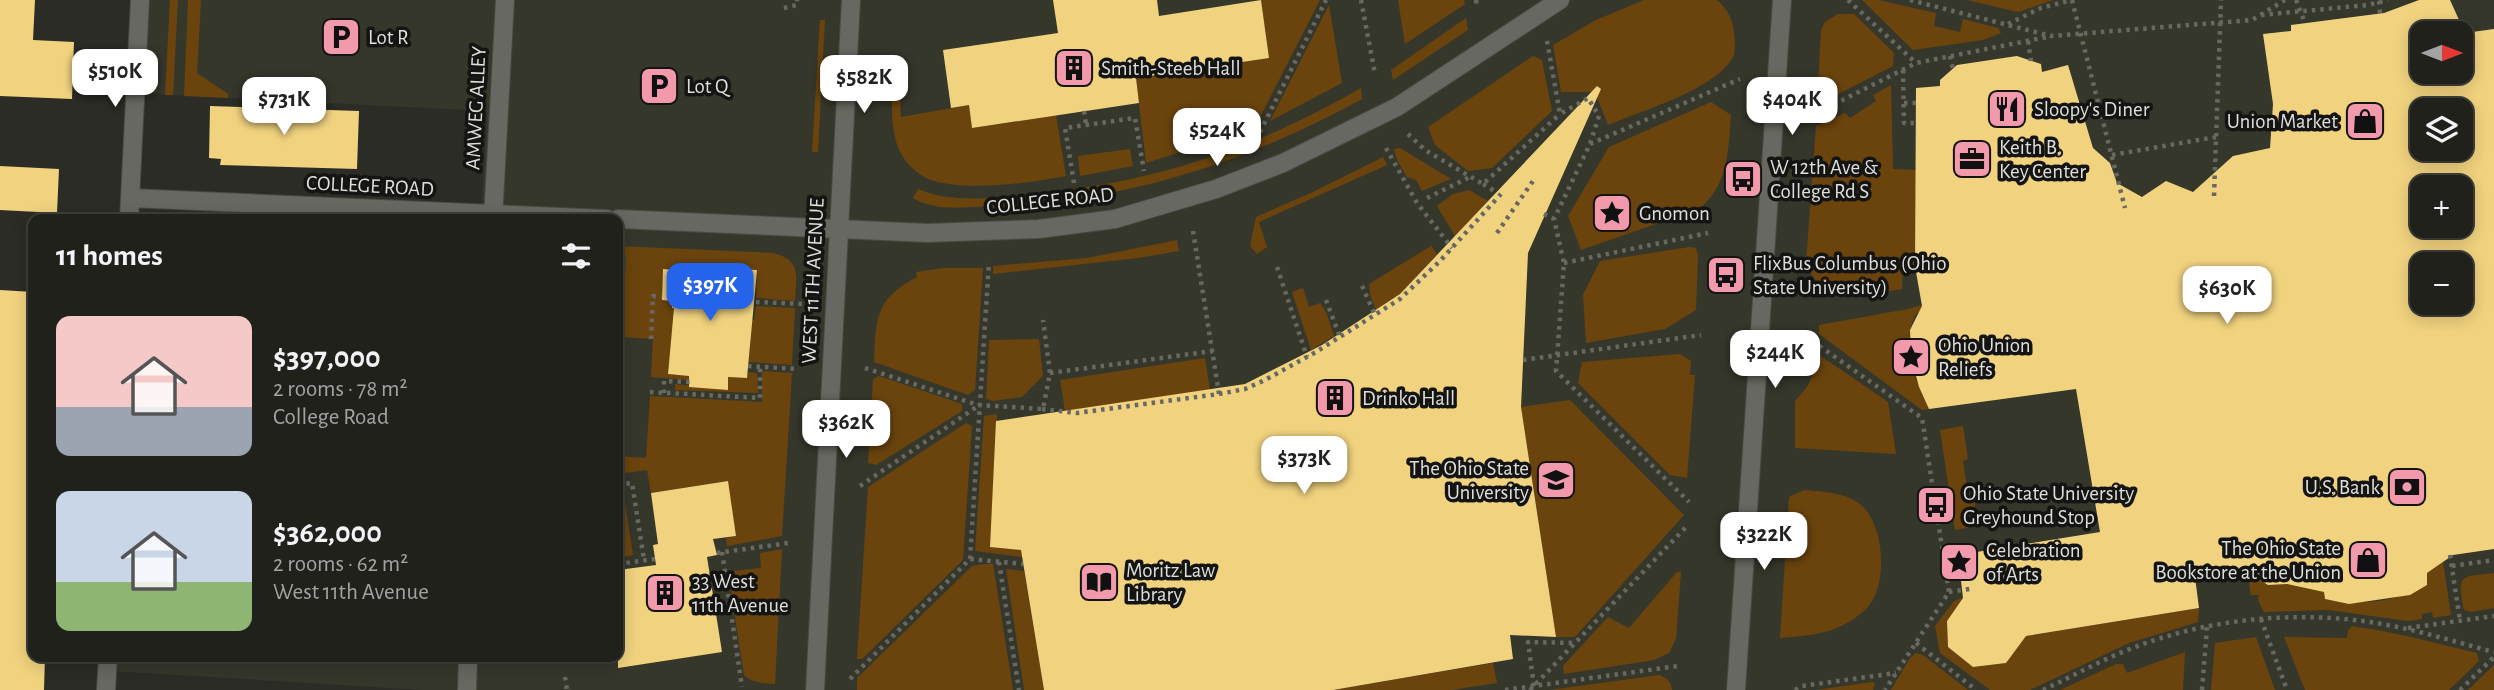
<!DOCTYPE html>
<html lang="en">
<head>
<meta charset="utf-8">
<style>
	body { margin:0; font-family:"Alegreya Sans",sans-serif; background:#2d2e29; color:#f1f3f6; height:100vh; display:flex; flex-direction:column; font-size:26px; white-space:nowrap }
	* { box-sizing:border-box; margin:0 }
	p { font-size:23px; color:#a2a3a3 }
	.icon { flex:none; width:38px; height:38px; fill:none; stroke:currentColor; stroke-width:2; stroke-linecap:round; stroke-linejoin:round }
	.map { position:relative; flex:1; overflow:hidden }
	.sheet { position:absolute; left:28px; top:214px; width:595px; height:448px; display:flex; flex-direction:column; background:#21211c; border-radius:14px; box-shadow:0 4px 18px #0003,0 0 0 2px #3e3e3b }
	.sheet>* { flex:none }
	.needle { width:46px; rotate:90deg }
	.fabs { position:absolute; left:2410px; top:21px; display:grid; gap:14px }
	.fabs a { display:grid; place-items:center; width:63px; height:63px; border-radius:14px; background:#21211c; box-shadow:0 4px 18px #0003,0 0 0 2px #3e3e3b; font-size:35px }
	.price { position:absolute; translate:-50% -60px; padding:0 16px; border-radius:14px; background:#fff; color:#222; font-size:23px; line-height:46px; filter:drop-shadow(0 2px 4px #0008) }
	.price::after { content:''; position:absolute; left:50%; top:42px; width:21px; height:16px; margin-left:-10px; background:inherit; clip-path:polygon(0 0,100% 0,50% 100%) }
	.price.active { background:#2563eb; color:#fff }
	ul { padding:0; list-style:none }
	li { display:flex; align-items:center; gap:21px; height:175px; padding:0 28px }
	li span { display:grid; place-items:center; flex:none; width:196px; height:140px; border-radius:14px; color:#555 }
	li>.icon { margin-inline-start:auto }
	span .icon { width:84px; height:84px; fill:#fffc; stroke-width:1 }
	li b { font-size:30px }
	h2 { display:flex; justify-content:space-between; align-items:center; height:84px; padding:0 28px; font-size:30px }
	.map>svg:first-child { display:block }
	.built { fill:#36372b; fill-rule:evenodd }
	.green { fill:#6b440d }
	.building { fill:#f1d37f; fill-rule:evenodd }
	.lines { fill:none; stroke-linecap:round; stroke-linejoin:round }
	.minor-casing { stroke:#494a44; stroke-width:20 }
	.path { stroke:#686863; stroke-width:4.5; stroke-dasharray:3.5 5; stroke-linecap:butt }
	.minor { stroke:#686862; stroke-width:18 }
	.labels { text-anchor:middle; dominant-baseline:central; stroke-width:7; stroke-linejoin:round; paint-order:stroke }
	.poi-label { font-size:21px; fill:#dedfdb; stroke:#141412; text-anchor:start }
	.street-label { font-size:21px; fill:#dedfdb; stroke:#141412 }
</style>
</head>
<body>
<div class="map">
<svg width="2494" height="690" viewBox="0 0 2494 690">
	<rect width="100%" height="100%" fill="#2c2c26"/>
	<path class="built" d="M137 0H2494V690H422L111 671 112 656H618V219H481L487 111 131 93ZM2422 33H2460V72H2422ZM2422 110H2460V149H2422ZM2422 187H2460V226H2422ZM2422 264H2460V303H2422Z"/>
	<path class="green" d="M170 0H178L173 95H165Z
		M188 0H201L197 73 228 94V98L184 96Z
		M1261 0H1320L1254 129 1146 163 1136 78 1269 58Z
		M1398 0H1464L1465 4 1405 44Z
		M1644 0H1717C1727 8 1733 20 1734 33 1735 41 1736 53 1732 59 1711 91 1643 110 1608 125L1595 92H1561L1553 45 1596 20Z
		M1862 0H1878L1936 13 1934 26 1960 32 1963 19 1998 28 2001 33 1983 40 1913 50Z
		M1967 0H2053L2018 12Z
		M1329 5 1342 83 1270 121Z
		M1838 14H1854L1894 53 1893 66 1817 105 1821 30 1825 22Z
		M1466 18 1468 30 1393 80 1391 70Z
		M820 20H825L818 152H812Z
		M896 55H898L901 117 969 105 972 128 1056 115 1066 176C1029 183 968 192 931 180 915 174 900 158 896 141 888 115 894 82 896 55Z
		M1533 56 1542 60 1552 111 1492 168 1468 171 1435 145 1428 127Z
		M1891 85 1893 169 1916 170 1915 266 1903 264 1902 289C1863 294 1824 309 1806 263L1816 126 1845 113 1850 118 1876 101 1873 95Z
		M1361 88 1362 99C1245 163 1126 202 991 206 966 207 936 212 913 198L918 189C951 203 988 198 1023 195 1149 184 1252 151 1361 88Z
		M1711 102 1731 115C1728 151 1729 184 1699 209L1581 250 1568 216 1609 147Z
		M1400 148 1451 179 1422 191 1416 180 1407 177 1397 160 1394 149Z
		M1130 149 1133 166 1080 176 1078 156Z
		M1383 157 1387 165 1259 222 1267 247 1257 254 1250 246 1256 217 1313 192Z
		M1469 190 1488 201 1455 236 1437 206 1453 194Z
		M1177 240 1179 251 1138 258 993 274V266L1087 258Z
		M618 246 773 253C802 260 796 276 795 301L756 298 757 270 674 265V270H663L662 300 672 301V308L692 309 672 332 668 374 690 376V380L651 377 653 339 621 337 626 256 618 255Z
		M1431 246 1437 254 1400 294 1376 310 1370 294 1369 284Z
		M1690 247 1696 248 1698 255 1696 310 1665 329 1586 343 1583 295 1600 261Z
		M943 268H983L975 390 968 395 874 362C876 319 875 299 917 277L916 272Z
		M1303 288 1309 307 1320 303 1326 312 1334 336 1311 350 1292 292Z
		M1922 305 1923 312 1917 313C1901 337 1913 374 1924 399H1928L1929 409 1922 410 1819 334V325L1908 309Z
		M756 306 795 308 792 365 749 362 751 338 722 319 754 320Z
		M1039 339 1043 376 1022 397 993 401 986 399 989 340Z
		M1815 352 1888 402 1896 454 1795 448V401L1807 387 1813 374Z
		M1680 354 1691 361 1690 375H1695L1687 478 1670 475 1578 383 1582 362Z
		M1205 358 1210 390 1065 411 1060 380Z
		M762 371 792 373 782 536 727 546 726 538 736 536 727 481 651 493 647 470 618 474V456L646 458 650 396 762 402Z
		M748 372 757 373 758 393 675 390V384L727 390 728 377 747 378Z
		M879 376 962 404V411L876 465 868 463 873 379Z
		M1570 400 1684 515 1575 637H1556L1521 407Z
		M997 414 990 546 1021 550 1022 557 975 551 984 416Z
		M966 423 972 426 963 560 862 659H857L868 487Z
		M1963 426 1968 459 1963 461 1968 494H1973L1978 526 1955 530 1940 430Z
		M1804 490C1823 492 1846 492 1861 505 1885 525 1889 589 1865 610 1838 634 1814 635 1780 638L1789 497Z
		M624 497 633 555 618 558V498Z
		M782 549 775 684C764 683 752 683 744 675L729 579 734 571 761 568 760 553Z
		M2443 562 2451 615 2433 618 2432 612 2422 614V619L2408 621 2328 610 2264 612 2258 600 2259 595H2251L2247 571 2268 585 2288 583 2324 592 2325 599C2359 606 2397 602 2427 585V573Z
		M985 564H993L1013 690H857V678L972 566Z
		M1006 569 1024 571 1044 690H1024Z
		M1677 572H1681L1676 639 1669 653 1654 660 1564 674 1563 666 1608 617 1629 628Z
		M2494 573V608L2470 612 2464 610C2457 574 2459 577 2494 573Z
		M1964 597 1947 621 1948 647 1974 667 2006 663 2020 631 2027 636 2199 608 2198 622 2129 643 2030 690H1990L1940 653 1935 626 1954 601Z
		M2352 626C2395 632 2436 643 2477 653L2479 661 2449 690H2305L2284 637 2347 638 2348 631Z
		M2256 637 2275 690H2211L2215 643Z
		M2185 652 2183 690H2060L2116 664H2123L2127 673Z
		M1916 653 1923 655 1968 690H1891L1910 658Z
		M1493 663 1497 683 1451 690H1333Z
		M2494 665V690H2468Z
		M1659 675C1667 678 1671 681 1672 690H1550Z
		M1872 682 1875 683 1873 690H1816Z"/>
	<path class="building" d="M0 0H35L33 40 74 42 72 99 0 96Z
		M1053 0H1157L1159 16 1261 0 1269 58 1136 78 1139 103 972 128 969 105 951 108 943 50 1058 33Z
		M2419 0H2450L2465 33 2494 29V549L2453 555 2427 573V585L2410 595 2349 604 2325 599 2324 592 2287 584 2268 585 2245 571 2195 577 2199 608 2026 636 2006 663 1973 667 1948 647 1947 621 1963 598 1958 555 2100 532 2076 389 1929 409 1919 387 1911 357 1910 330 1922 306 1915 266 1916 88 1940 86V80L1957 65 2017 56 2041 64 2042 72 2068 65 2093 148 2110 163 2117 183 2142 197 2166 181 2193 192 2233 156 2270 148 2273 104 2263 34 2291 31V25L2384 13ZM2422 33H2460V72H2422ZM2422 110H2460V149H2422ZM2422 187H2460V226H2422ZM2422 264H2460V303H2422Z
		M1597 86 1601 89 1528 253 1521 407 1556 637 1510 635 1513 659 1333 690H1044L1021 550 990 547 996 421 1245 384 1322 345 1400 294Z
		M210 106 359 111 357 169 220 165 221 159 209 158Z
		M0 166 59 169 57 213 0 210Z
		M674 265 757 270 747 378 728 377V390L689 387V376L668 374 674 308H672V301L662 300 663 269 674 270Z
		M0 290 33 292V656H45L44 690H0Z
		M728 481 736 536 713 539 717 555 707 557 722 652 618 668V570L656 565 653 545 658 544 651 493Z"/>
	<g class="lines">
		<g class="minor-casing">
			<path id="minor" d="M130 198 607 219
				M129 219 140 0
				M493 219 505 0
				M618 219 927 233 1039 229 1115 219 1216 189 1283 163 1397 107 1560 0
				M106 690 108 656
				M467 690 468 656
				M815 690 851 0
				M1736 690 1782 0"/>
		</g>
		<path class="path" d="M1361 0 1375 74
			M1476 0 1477 7
			M1848 0 1916 63
			M1910 0 2051 36 2252 20 2285 0
			M2072 0 2125 208
			M2296 0 2305 23
			M2379 1 2380 14
			M784 8 797 5V0
			M2261 15 2368 5 2388 0
			M2008 24 2041 8 2072 0
			M1547 41 1560 114 1588 98 1599 116 1590 144 1554 219 1564 263 1556 371 1689 502
			M2028 41 2031 61
			M1950 56 1953 69
			M1903 70 1904 123H1916
			M1904 103H1916
			M1084 111 1086 125
			M1811 116 1916 63 2047 37
			M1260 132 1326 0
			M1408 134 1425 150 1483 184 1560 114
			M1590 144 1740 79
			M1386 148 1417 203 1452 248
			M2112 155 2216 137
			M1074 183 1065 128 1135 118 1144 171
			M1483 184 1496 192
			M2214 196 2221 0
			M1427 198 1470 177
			M1544 214 1554 219
			M1193 231 1219 394
			M1497 233 1535 178
			M1564 263 1708 233
			M1277 267 1307 357
			M1362 286 1375 315
			M1326 300 1340 337
			M756 302 803 304
			M1796 336 1818 345 1922 418 1949 592 1885 690
			M651 339 653 296 662 297
			M1523 360 1701 335
			M748 366 799 369
			M865 368 978 405 1043 409 1050 373 1043 320
			M1050 373 1213 351
			M650 392 760 398V367
			M664 393V381L690 382
			M1042 409 1077 413 1219 394 1245 389 1265 380 1316 352 1400 299 1440 261 1501 194
			M618 485 632 483 644 560
			M860 486 978 406
			M722 552 742 687
			M717 553 788 543
			M2450 555 2460 621
			M970 559 989 262
			M999 562 1019 690
			M618 564 655 559
			M2452 566 2494 560
			M1949 592 1970 589
			M2261 619 2287 690
			M2408 628 2494 616
			M1916 643 1976 690
			M565 677 567 690
			M850 679 970 559 1023 564
			M1534 686 1528 642 1576 643
			M1505 690 1678 666
			M1530 690 1688 525
			M1795 690 1802 686 1896 673
			M2043 690C2073 676 2103 659 2135 647 2203 621 2281 612 2354 620 2402 625 2448 640 2494 652
			M2202 690 2207 627
			M2460 690 2494 657"/>
		<use href="#minor" class="minor"/>
	</g>
	<defs>
		<g id="parking-square" transform="scale(2.0125)"><rect x="-9" y="-9" width="18" height="18" rx="4" fill="#f29aac" stroke="#141412"/><path d="M-3.5-5.5H1a3.5 3.5 0 0 1 0 7H-1V5.5H-3.5ZM-1-3.4V-.6H.8a1.4 1.4 0 0 0 0-2.8Z" fill="#111"/></g>
		<g id="building-square" transform="scale(2.0125)"><rect x="-9" y="-9" width="18" height="18" rx="4" fill="#f29aac" stroke="#141412"/><path d="M-4-6H4V6H1V3H-1V6H-4ZM-2.5-4.3h1.7v1.8h-1.7ZM.8-4.3h1.7v1.8H.8ZM-2.5-1h1.7V.8h-1.7ZM.8-1h1.7V.8H.8Z" fill="#111"/></g>
		<g id="restaurant-square" transform="scale(2.0125)"><rect x="-9" y="-9" width="18" height="18" rx="4" fill="#f29aac" stroke="#141412"/><path d="M-5-6h1v4h1v-4h1v4h1v-4h1v5L-1.5 .5V6h-2V.5L-5-1ZM5-6V6H3V1.5H1.5Q1.5-4 5-6Z" fill="#111"/></g>
		<g id="shop-square" transform="scale(2.0125)"><rect x="-9" y="-9" width="18" height="18" rx="4" fill="#f29aac" stroke="#141412"/><path d="M-5-2.5h2.3a2.7 3.5 0 0 1 5.4 0H5L5.5 6h-11ZM-1.5-2.5h3a1.5 2.3 0 0 0-3 0Z" fill="#111"/></g>
		<g id="office-square" transform="scale(2.0125)"><rect x="-9" y="-9" width="18" height="18" rx="4" fill="#f29aac" stroke="#141412"/><path d="M-6-3h4V-5.5h4V-3h4V5H-6ZM-1-4.5V-3h2v-1.5ZM-6 0V1H6V0Z" fill="#111"/></g>
		<g id="bus-square" transform="scale(2.0125)"><rect x="-9" y="-9" width="18" height="18" rx="4" fill="#f29aac" stroke="#141412"/><path d="M-5-6H5V4H4V6H2V4H-2V6H-4V4H-5ZM-3.5-4V0h7V-4ZM-3.5 1.2v1.5H-2V1.2ZM2 1.2v1.5H3.5V1.2Z" fill="#111"/></g>
		<g id="sight-square" transform="scale(2.0125)"><rect x="-9" y="-9" width="18" height="18" rx="4" fill="#f29aac" stroke="#141412"/><path d="M0-6L1.8-2.2L6-1.7L2.9 1.2L3.7 5.4L0 3.3L-3.7 5.4L-2.9 1.2L-6-1.7L-1.8-2.2Z" fill="#111"/></g>
		<g id="university-square" transform="scale(2.0125)"><rect x="-9" y="-9" width="18" height="18" rx="4" fill="#f29aac" stroke="#141412"/><path d="M0-5L7-2L0 1L-7-2ZM-4 1L0 2.5L4 1V4Q0 6-4 4Z" fill="#111"/></g>
		<g id="bank-square" transform="scale(2.0125)"><rect x="-9" y="-9" width="18" height="18" rx="4" fill="#f29aac" stroke="#141412"/><path d="M-6-4H6V4H-6ZM0-2.3a2.3 2.3 0 1 0 0 4.6a2.3 2.3 0 1 0 0-4.6Z" fill="#111"/></g>
		<g id="library-square" transform="scale(2.0125)"><rect x="-9" y="-9" width="18" height="18" rx="4" fill="#f29aac" stroke="#141412"/><path d="M-6-4Q-3-5.5-.7-3.5V5Q-3 3-6 4ZM6-4Q3-5.5 .7-3.5V5Q3 3 6 4Z" fill="#111"/></g>
	</defs>
	<g fill-rule="evenodd">
		<use href="#parking-square" x="341" y="37"/>
		<use href="#building-square" x="1074" y="68"/>
		<use href="#parking-square" x="659" y="86"/>
		<use href="#restaurant-square" x="2007" y="109"/>
		<use href="#shop-square" x="2365" y="121"/>
		<use href="#office-square" x="1972" y="159"/>
		<use href="#bus-square" x="1743" y="179"/>
		<use href="#sight-square" x="1612" y="213"/>
		<use href="#bus-square" x="1726" y="275"/>
		<use href="#sight-square" x="1911" y="357"/>
		<use href="#building-square" x="1335" y="398"/>
		<use href="#university-square" x="1556" y="480"/>
		<use href="#bank-square" x="2407" y="487"/>
		<use href="#bus-square" x="1936" y="505"/>
		<use href="#shop-square" x="2368" y="560"/>
		<use href="#sight-square" x="1959" y="562"/>
		<use href="#library-square" x="1099" y="582"/>
		<use href="#building-square" x="665" y="593"/>
	</g>
	<g class="labels">
		<g class="poi-label">
			<text x="368" y="37">Lot R</text>
			<text x="1101" y="68">Smith-Steeb Hall</text>
			<text x="686" y="86">Lot Q</text>
			<text x="2034" y="109">Sloopy's Diner</text>
			<text x="2338" y="121" text-anchor="end">Union Market</text>
			<text x="1999" y="147">Keith B.<tspan x="1999" dy="24">Key Center</tspan></text>
			<text x="1770" y="167">W 12th Ave &amp;<tspan x="1770" dy="24">College Rd S</tspan></text>
			<text x="1639" y="213">Gnomon</text>
			<text x="1753" y="263">FlixBus Columbus (Ohio<tspan x="1753" dy="24">State University)</tspan></text>
			<text x="1938" y="345">Ohio Union<tspan x="1938" dy="24">Reliefs</tspan></text>
			<text x="1362" y="398">Drinko Hall</text>
			<text x="1529" y="468" text-anchor="end">The Ohio State<tspan x="1529" dy="24">University</tspan></text>
			<text x="2380" y="487" text-anchor="end">U.S. Bank</text>
			<text x="1963" y="493">Ohio State University<tspan x="1963" dy="24">Greyhound Stop</tspan></text>
			<text x="2341" y="548" text-anchor="end">The Ohio State<tspan x="2341" dy="24">Bookstore at the Union</tspan></text>
			<text x="1986" y="550">Celebration<tspan x="1986" dy="24">of Arts</tspan></text>
			<text x="1126" y="570">Moritz Law<tspan x="1126" dy="24">Library</tspan></text>
			<text x="692" y="581">33 West<tspan x="692" dy="24">11th Avenue</tspan></text>
		</g>
		<g class="street-label">
			<text transform="translate(476 108) rotate(-87)">AMWEG ALLEY</text>
			<text transform="translate(370 186) rotate(3)">COLLEGE ROAD</text>
			<text transform="translate(1050 201) rotate(-6)">COLLEGE ROAD</text>
			<text transform="translate(813 281) rotate(-87)">WEST 11TH AVENUE</text>
		</g>
	</g>
</svg>
<div class="fabs">
<a><svg class="needle" viewBox="-14 -14 28 28"><path d="M0-13l5 13h-10z" fill="#e53935"/><path d="M0 13l5-13h-10z" fill="#a2a3a3"/></svg></a>
<a><svg class="icon" aria-label="layers" viewBox="0 0 24 24"><path d="M12 4l9 5-9 5-9-5zM3 14l9 5 9-5"/></svg></a>
<a>+</a>
<a>−</a>
</div>
<b class="price" style="left:115px;top:109px">$510K</b>
<b class="price" style="left:864px;top:115px">$582K</b>
<b class="price" style="left:284px;top:137px">$731K</b>
<b class="price" style="left:1792px;top:137px">$404K</b>
<b class="price" style="left:1217px;top:168px">$524K</b>
<b class="price active" style="left:710px;top:323px">$397K</b>
<b class="price" style="left:2227px;top:326px">$630K</b>
<b class="price" style="left:1775px;top:390px">$244K</b>
<b class="price" style="left:846px;top:460px">$362K</b>
<b class="price" style="left:1304px;top:496px">$373K</b>
<b class="price" style="left:1764px;top:572px">$322K</b>
<section class="sheet">
<h2>11 homes<svg class="icon" aria-label="filters" viewBox="0 0 24 24"><path d="M4 7h16M4 17h16"/><circle cx="9" cy="7" r="2"/><circle cx="15" cy="17" r="2"/></svg></h2>
<ul>
<li><span style="background:linear-gradient(#f6c9c9 65%,#9aa5b1 0)"><svg class="icon" aria-label="home" viewBox="0 0 24 24"><path d="M3 11l9-7 9 7M6 9v11h12V9"/></svg></span><div><b>$397,000</b><p>2 rooms · 78 m²</p><p>College Road</p></div></li>
<li><span style="background:linear-gradient(#c9d6e8 65%,#8fb573 0)"><svg class="icon" aria-label="home" viewBox="0 0 24 24"><path d="M3 11l9-7 9 7M6 9v11h12V9"/></svg></span><div><b>$362,000</b><p>2 rooms · 62 m²</p><p>West 11th Avenue</p></div></li>
</ul>
</section>
</div>
</body>
</html>
